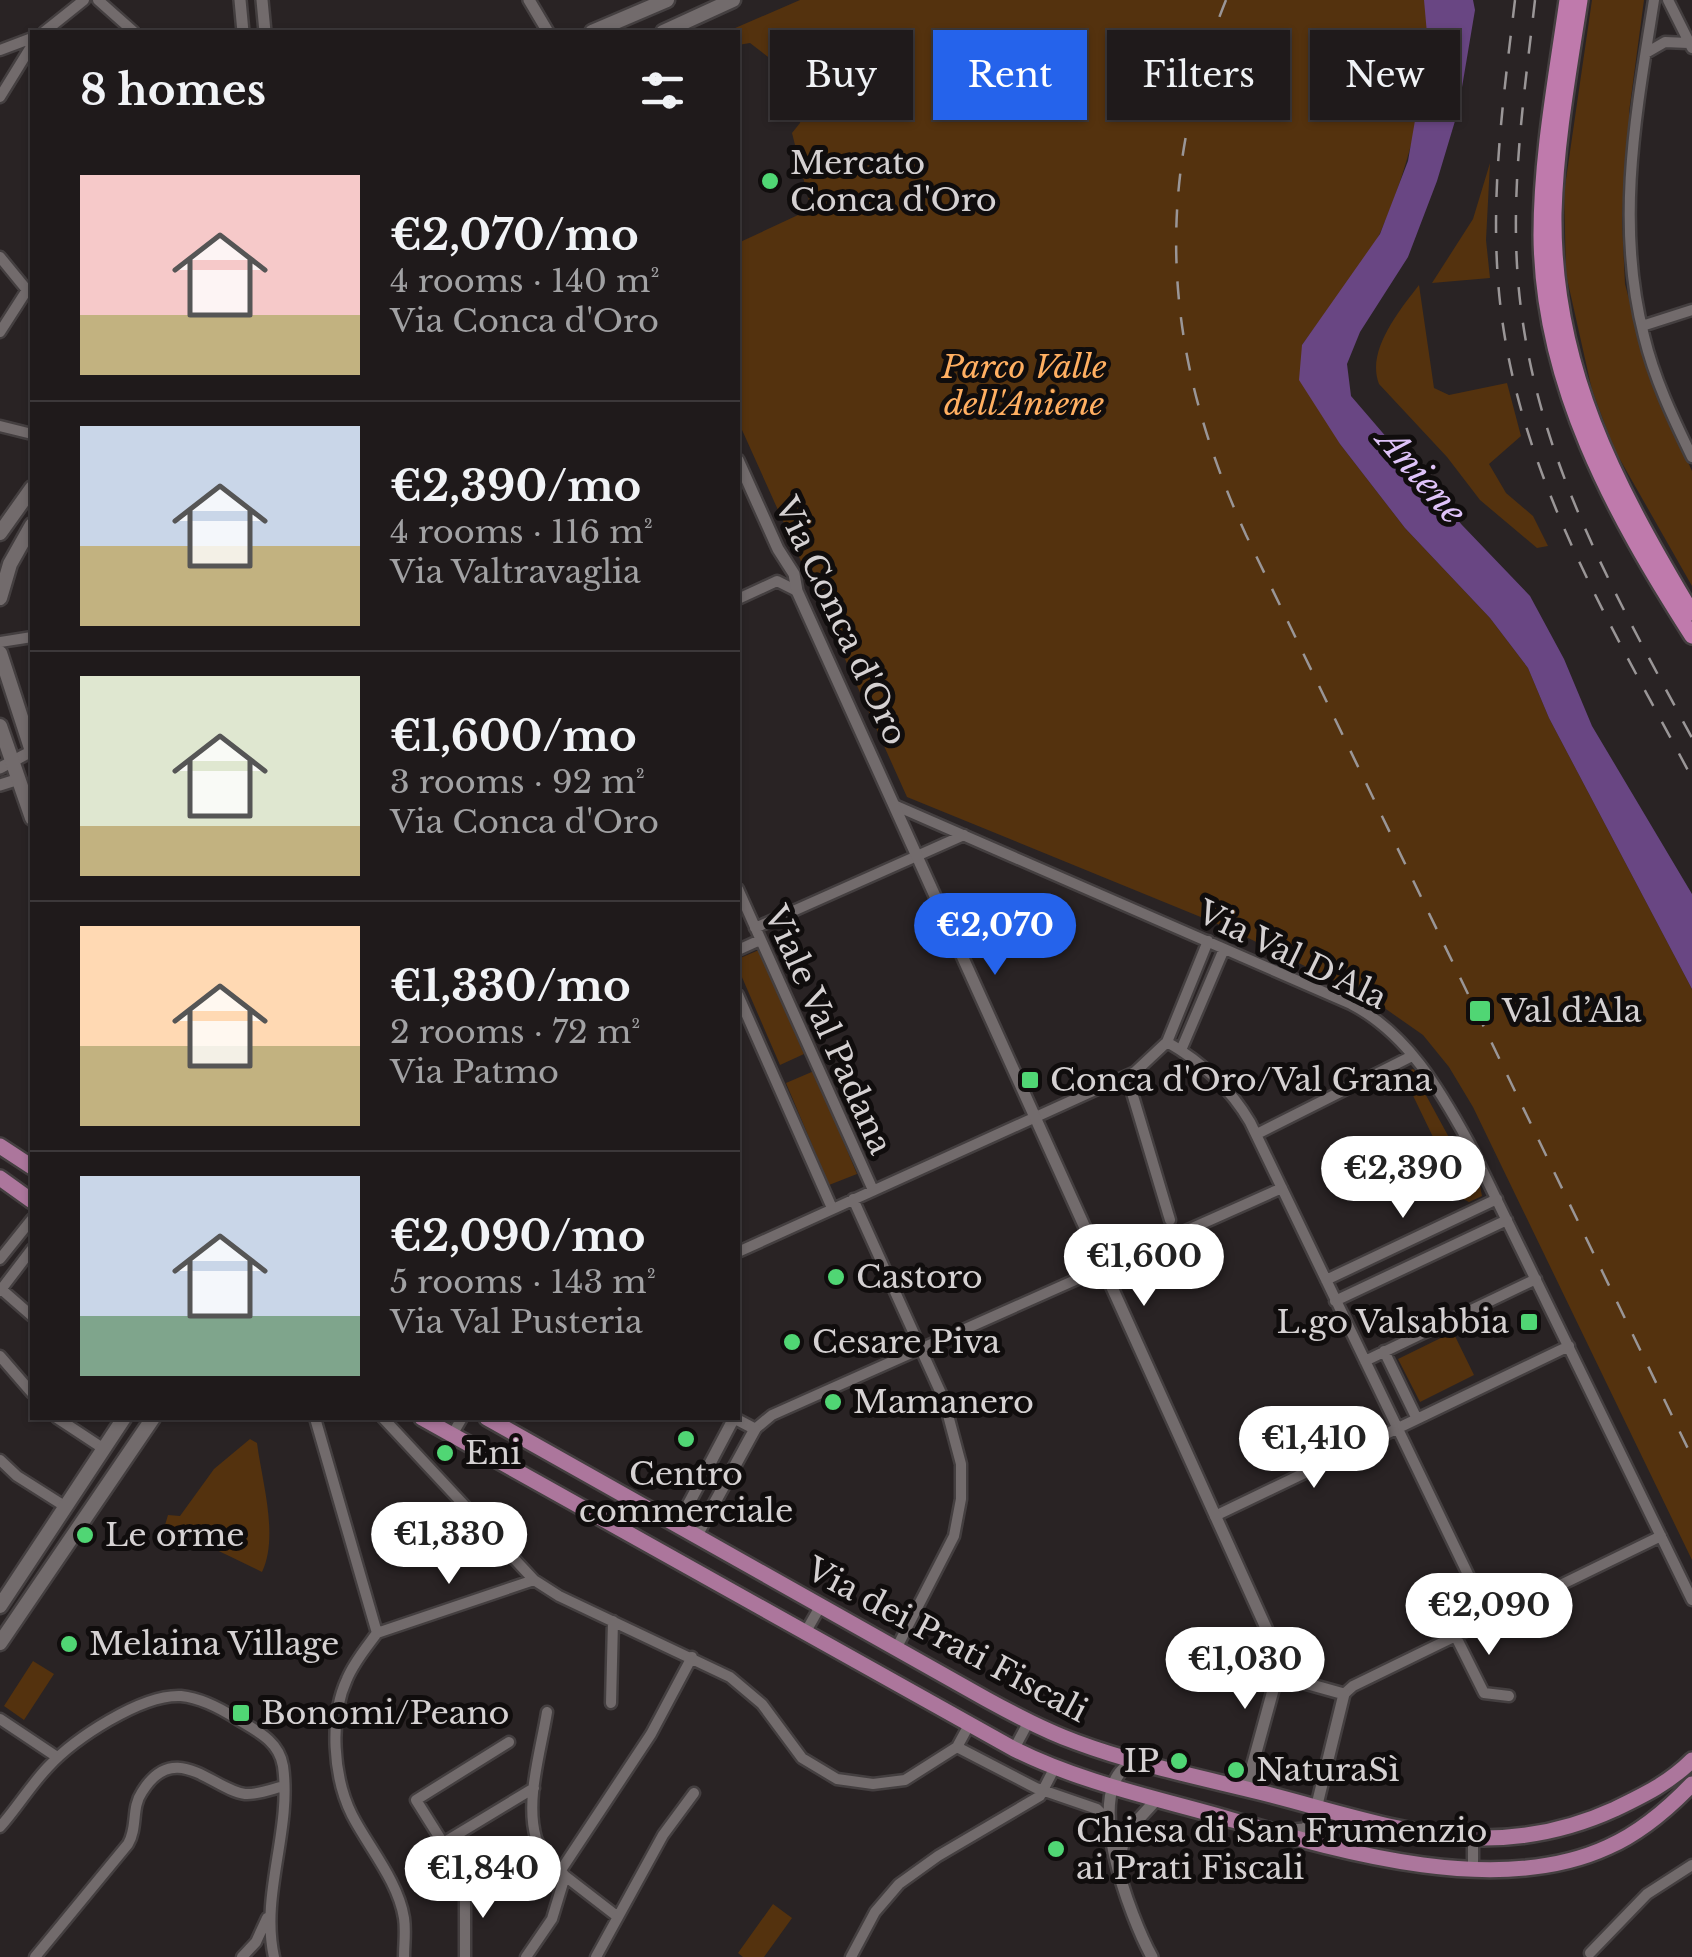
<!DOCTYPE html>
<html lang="en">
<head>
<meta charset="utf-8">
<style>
	body { margin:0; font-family:"Libre Baskerville",serif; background:#272324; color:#f1f3f6; height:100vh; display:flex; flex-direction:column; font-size:38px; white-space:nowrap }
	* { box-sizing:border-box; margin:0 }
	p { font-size:32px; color:#a1a1a3 }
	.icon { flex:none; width:55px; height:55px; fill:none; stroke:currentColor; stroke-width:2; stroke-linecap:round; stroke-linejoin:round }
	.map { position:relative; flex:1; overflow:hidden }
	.drawer { position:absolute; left:30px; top:30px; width:710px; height:1390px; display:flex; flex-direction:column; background:#1f1a1b; border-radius:0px; box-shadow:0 2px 8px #0004,0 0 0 2px #3c383a }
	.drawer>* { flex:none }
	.top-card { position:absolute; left:770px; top:30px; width:770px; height:90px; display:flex; gap:20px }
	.price { position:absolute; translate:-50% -85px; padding:0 22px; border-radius:35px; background:#fff; color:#222; font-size:32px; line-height:65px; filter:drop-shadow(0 2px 5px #0008) }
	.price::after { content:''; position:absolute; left:50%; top:60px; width:30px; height:22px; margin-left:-15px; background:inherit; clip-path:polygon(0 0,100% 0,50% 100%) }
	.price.on { background:#2563eb; color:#fff }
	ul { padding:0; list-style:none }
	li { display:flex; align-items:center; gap:30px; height:250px; padding:0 50px }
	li+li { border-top:2px solid #3c383a }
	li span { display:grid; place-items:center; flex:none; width:280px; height:200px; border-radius:0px; color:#555 }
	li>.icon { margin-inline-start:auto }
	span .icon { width:120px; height:120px; fill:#fffc; stroke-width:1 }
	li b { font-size:42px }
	h2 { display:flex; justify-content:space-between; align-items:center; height:120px; padding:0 50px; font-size:42px }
	.pill { padding:0 35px; border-radius:0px; background:#1f1a1b; box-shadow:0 2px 8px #0004,0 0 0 2px #3c383a; font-size:35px; line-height:90px }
	.pill.on { background:#2563eb; color:#fff }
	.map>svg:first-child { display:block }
	.green { fill:#54320e }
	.water { fill:#694683 }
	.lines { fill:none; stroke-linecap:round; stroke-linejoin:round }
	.minor-casing { stroke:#443f40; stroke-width:15 }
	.tertiary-casing { stroke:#443f40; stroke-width:16 }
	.secondary-casing { stroke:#443f40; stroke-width:19 }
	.primary-casing { stroke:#443f40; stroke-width:20 }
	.trunk-casing { stroke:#443f40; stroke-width:20 }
	.minor { stroke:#726b6c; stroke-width:10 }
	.tertiary { stroke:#726b6c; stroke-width:11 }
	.secondary { stroke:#726b6c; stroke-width:14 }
	.primary { stroke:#ac769c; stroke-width:15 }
	.trunk { stroke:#bf7aac; stroke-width:15 }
	.rail { stroke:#9a9697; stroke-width:2.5; stroke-dasharray:18 18; stroke-linecap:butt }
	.poi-dot { fill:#50d674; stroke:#100d0d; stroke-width:4 }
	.labels { text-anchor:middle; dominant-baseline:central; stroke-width:10; stroke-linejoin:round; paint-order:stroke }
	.poi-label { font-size:32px; fill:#d5d1d2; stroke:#100d0d; text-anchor:start }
	.park-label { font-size:32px; font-style:italic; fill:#ffaf61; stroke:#100d0d }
	.street-label { font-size:32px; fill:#d5d1d2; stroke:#100d0d }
	.water-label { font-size:35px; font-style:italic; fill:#dfc3f9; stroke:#100d0d }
</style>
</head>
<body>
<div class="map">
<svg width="1692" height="1957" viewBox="0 0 1692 1957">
	<rect width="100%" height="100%" fill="#292324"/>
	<path class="green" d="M800 0H1424C1442 55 1405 179 1381 231 1363 270 1327 310 1302 345L1340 444 1405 528 1490 618 1528 668 1549 718 1692 989V1560L1473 1107 1449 1067 1423 1035 1373 1000 1230 929 907 797 738 421V243L811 209 792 133 800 123 806 91 799 81 750 43 738 45V32H726Z
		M1592 0H1644L1629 112 1631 124 1625 160 1622 221 1625 284 1649 375 1692 471V586L1614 449 1592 390 1566 274 1564 193Z
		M1490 163 1486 240 1490 278 1432 283 1473 219Z
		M1419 285 1434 388 1449 395 1507 383 1521 436 1489 464 1506 493 1533 516 1548 546 1537 548 1480 500 1447 457 1379 384C1366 351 1399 311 1419 285Z
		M759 950 804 1054 780 1065 738 968V959Z
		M1413 1069 1424 1079 1421 1086 1477 1189 1480 1186 1482 1196 1469 1202 1463 1199 1404 1077V1073Z
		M814 1071 857 1174 829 1185 786 1083Z
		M1453 1332 1474 1375 1420 1402 1398 1359Z
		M250 1439 257 1443C262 1482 279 1536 262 1572L165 1525 168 1515 180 1516 214 1469Z
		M33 1661 54 1674 24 1720 4 1706Z
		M773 1904 792 1918 764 1957H743L738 1953Z"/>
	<path class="water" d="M1424 0H1473L1475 10 1458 111 1437 181 1408 257 1360 332 1347 364 1351 396 1462 525 1530 596 1564 659 1592 726 1692 894V989L1549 718 1528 668 1490 618 1405 528 1340 444 1299 380 1302 345 1380 234 1408 161 1428 45Z"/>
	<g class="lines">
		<g class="minor-casing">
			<path id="minor" d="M98 0 134 32
				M1654 0C1636 113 1615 223 1644 336 1654 378 1673 418 1692 457
				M1668 0 1692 48
				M44 32 84 0
				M0 50 32 38
				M1646 53 1665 42 1688 43
				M0 97 32 45
				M0 257 27 290 0 332
				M1642 326 1692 310
				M0 426 32 434
				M738 599 777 581 797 591
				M0 642 32 637
				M894 805 1351 1004C1407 1033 1440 1090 1469 1143L1692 1600
				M738 889 873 1190
				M755 928 964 835
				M738 950 760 940
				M738 995 832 1208
				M1167 1042C1202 1062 1230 1088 1250 1122L1490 1620
				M1181 1050 1224 949
				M1127 1076 1170 1220
				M1257 1134 1412 1056
				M853 1199 944 1400 961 1464V1499L954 1536 897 1647
				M738 1252 1135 1072 1167 1042 1208 941
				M0 1259 32 1219
				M1326 1280 1497 1199
				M0 1288 32 1316
				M0 1291 32 1249
				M1335 1301 1507 1220
				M1384 1351 1417 1419
				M0 1356 32 1393
				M1365 1361 1536 1279
				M57 1418 104 1449
				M315 1418 377 1633
				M383 1418 534 1580 559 1596 730 1677 762 1704 802 1758 837 1779 873 1784 905 1780 957 1747 969 1725
				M755 1429 772 1415 1282 1188
				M452 1435 462 1418
				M0 1460 17 1476 66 1507
				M1215 1516 1569 1346
				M377 1633C366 1648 354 1662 347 1679 329 1718 333 1777 352 1815 369 1848 398 1881 404 1918 406 1931 404 1944 404 1957
				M377 1633 534 1580
				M805 1633 821 1605
				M1456 1637 1484 1693 1509 1696
				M1344 1694 1353 1686 1661 1536
				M611 1703 613 1621
				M0 1719 57 1757
				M509 1742 416 1800 443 1843 534 1788
				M957 1747 1036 1788 1097 1809 1109 1821
				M1014 1749 1029 1721
				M0 1827C17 1808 30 1786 48 1767 74 1739 141 1694 181 1696 201 1698 220 1708 237 1719 257 1731 279 1741 283 1766 292 1831 260 1894 274 1957
				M1473 1839V1869
				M561 1870 651 1734 692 1657
				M565 1876 618 1917
				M465 1885V1957
				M1590 1953 1647 1894 1692 1865
				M35 1957 128 1844C138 1827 131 1808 142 1792 175 1738 213 1790 245 1794 257 1795 272 1789 284 1786
				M242 1957 256 1942 267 1918
				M526 1957 552 1919 565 1876C556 1864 541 1853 536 1838 525 1800 541 1750 547 1712
				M596 1957 663 1835 694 1793
				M851 1957 875 1912 899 1884 938 1856 1040 1796 1055 1767"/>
		</g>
		<g class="tertiary-casing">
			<path id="tertiary" d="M240 0 243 32
				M262 0 265 32
				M529 0 548 32
				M738 460 778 549 794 574 797 591 1281 1661 1246 1789
				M0 768 32 751
				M0 785 19 779
				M678 1524 734 1418
				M697 1535 755 1429 734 1418
				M1276 1675 1344 1694 1313 1821 1304 1829 1282 1831
				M1135 1762C1077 1783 1132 1921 1152 1957
				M1119 1862 1125 1834 1157 1799"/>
		</g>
		<g class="secondary-casing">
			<path id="secondary" d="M592 32 667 0
				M663 32 733 0
				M0 533 32 488
				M0 598 10 564 32 525
				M0 653 32 751
				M0 726 32 818
				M0 1606 124 1418
				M0 1643 153 1418"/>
		</g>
		<g class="primary-casing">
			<path id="primary" d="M0 1146 32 1167
				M0 1178 32 1201
				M422 1418 1014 1749C1078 1781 1147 1796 1215 1815 1330 1848 1493 1900 1608 1847 1640 1833 1668 1809 1692 1784
				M487 1418 986 1699C1015 1715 1045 1731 1076 1742 1135 1764 1198 1777 1259 1792 1386 1824 1486 1868 1615 1809 1644 1795 1669 1783 1692 1760"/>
		</g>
		<g class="trunk-casing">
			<path id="trunk" d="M1567 0C1556 78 1541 156 1541 235 1542 384 1614 514 1692 636
				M1580 0C1569 71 1556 142 1554 213 1552 367 1615 484 1692 613"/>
		</g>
		<use href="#minor" class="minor"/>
		<use href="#tertiary" class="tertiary"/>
		<use href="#secondary" class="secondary"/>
		<use href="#primary" class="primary"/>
		<use href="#trunk" class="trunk"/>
		<path class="rail" d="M1226 0C1151 186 1163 354 1246 535L1692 1457
			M1515 0C1504 93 1491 186 1498 280 1511 463 1608 619 1692 778
			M1535 0C1525 88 1512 176 1517 265 1527 443 1610 585 1692 738"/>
	</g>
	<g class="poi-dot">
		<circle cx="770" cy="181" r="10"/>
		<rect x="1468" y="999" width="24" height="24" rx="5"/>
		<rect x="1020" y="1070" width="20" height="20" rx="5"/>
		<circle cx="836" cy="1277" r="10"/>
		<rect x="1519" y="1312" width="20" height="20" rx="5"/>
		<circle cx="792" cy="1342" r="10"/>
		<circle cx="833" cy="1402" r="10"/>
		<circle cx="686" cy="1439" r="10"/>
		<circle cx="445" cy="1453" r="10"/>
		<circle cx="85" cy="1535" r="10"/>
		<circle cx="69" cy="1644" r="10"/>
		<rect x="231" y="1703" width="20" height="20" rx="5"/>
		<circle cx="1179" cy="1761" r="10"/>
		<circle cx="1236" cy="1770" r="10"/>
		<circle cx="1056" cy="1849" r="10"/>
	</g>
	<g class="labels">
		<g class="poi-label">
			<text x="790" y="163">Mercato<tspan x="790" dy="37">Conca d'Oro</tspan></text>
			<text x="1502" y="1011">Val d’Ala</text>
			<text x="1050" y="1080">Conca d'Oro/Val Grana</text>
			<text x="856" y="1277">Castoro</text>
			<text x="1509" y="1322" text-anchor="end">L.go Valsabbia</text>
			<text x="812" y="1342">Cesare Piva</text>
			<text x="853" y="1402">Mamanero</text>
			<text x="465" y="1453">Eni</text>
			<text x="686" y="1474" text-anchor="middle">Centro<tspan x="686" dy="37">commerciale</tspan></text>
			<text x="105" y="1535">Le orme</text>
			<text x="89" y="1644">Melaina Village</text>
			<text x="261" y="1713">Bonomi/Peano</text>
			<text x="1159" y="1761" text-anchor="end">IP</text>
			<text x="1256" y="1770">NaturaSì</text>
			<text x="1076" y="1831">Chiesa di San Frumenzio<tspan x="1076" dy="37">ai Prati Fiscali</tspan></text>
		</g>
		<g class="park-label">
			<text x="1024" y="367">Parco Valle<tspan x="1024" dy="37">dell'Aniene</tspan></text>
		</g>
		<g class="street-label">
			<text transform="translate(841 621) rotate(65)">Via Conca d'Oro</text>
			<text transform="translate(1292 955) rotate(26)">Via Val D'Ala</text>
			<text transform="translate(828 1030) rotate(66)">Viale Val Padana</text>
			<text transform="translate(947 1640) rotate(28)">Via dei Prati Fiscali</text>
		</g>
		<g class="water-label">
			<text transform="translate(1422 476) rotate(49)">Aniene</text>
		</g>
	</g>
</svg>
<b class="price on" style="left:995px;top:978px">€2,070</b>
<b class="price" style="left:1403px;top:1221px">€2,390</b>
<b class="price" style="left:1144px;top:1309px">€1,600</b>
<b class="price" style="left:1314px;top:1491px">€1,410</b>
<b class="price" style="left:449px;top:1587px">€1,330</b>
<b class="price" style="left:1489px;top:1658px">€2,090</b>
<b class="price" style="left:1245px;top:1712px">€1,030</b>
<b class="price" style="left:483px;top:1921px">€1,840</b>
<div class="top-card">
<a class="pill">Buy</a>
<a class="pill on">Rent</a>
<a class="pill">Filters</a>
<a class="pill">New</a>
</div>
<section class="drawer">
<h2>8 homes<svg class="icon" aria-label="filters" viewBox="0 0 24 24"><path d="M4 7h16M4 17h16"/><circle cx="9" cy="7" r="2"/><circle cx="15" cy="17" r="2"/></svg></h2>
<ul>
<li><span style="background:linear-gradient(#f6c9c9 70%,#c2b280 0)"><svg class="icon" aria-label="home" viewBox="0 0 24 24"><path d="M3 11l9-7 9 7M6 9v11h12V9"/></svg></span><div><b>€2,070/mo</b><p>4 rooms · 140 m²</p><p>Via Conca d'Oro</p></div></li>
<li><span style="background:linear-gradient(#c9d6e8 60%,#c2b280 0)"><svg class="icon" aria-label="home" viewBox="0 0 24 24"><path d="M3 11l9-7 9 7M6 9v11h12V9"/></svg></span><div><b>€2,390/mo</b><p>4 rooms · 116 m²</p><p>Via Valtravaglia</p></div></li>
<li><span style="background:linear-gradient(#dfe7d0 75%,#c2b280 0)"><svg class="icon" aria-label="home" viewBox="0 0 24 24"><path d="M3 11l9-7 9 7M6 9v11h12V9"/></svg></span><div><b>€1,600/mo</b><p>3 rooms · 92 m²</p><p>Via Conca d'Oro</p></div></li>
<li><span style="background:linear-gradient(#ffd9b3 60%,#c2b280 0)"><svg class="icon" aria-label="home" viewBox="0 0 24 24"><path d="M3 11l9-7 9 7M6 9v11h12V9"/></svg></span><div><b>€1,330/mo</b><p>2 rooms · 72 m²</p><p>Via Patmo</p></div></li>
<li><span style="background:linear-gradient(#c9d6e8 70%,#7fa58c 0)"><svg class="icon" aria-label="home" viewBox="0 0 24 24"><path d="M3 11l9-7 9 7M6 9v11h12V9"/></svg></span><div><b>€2,090/mo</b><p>5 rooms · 143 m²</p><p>Via Val Pusteria</p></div></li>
</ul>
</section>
</div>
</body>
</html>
